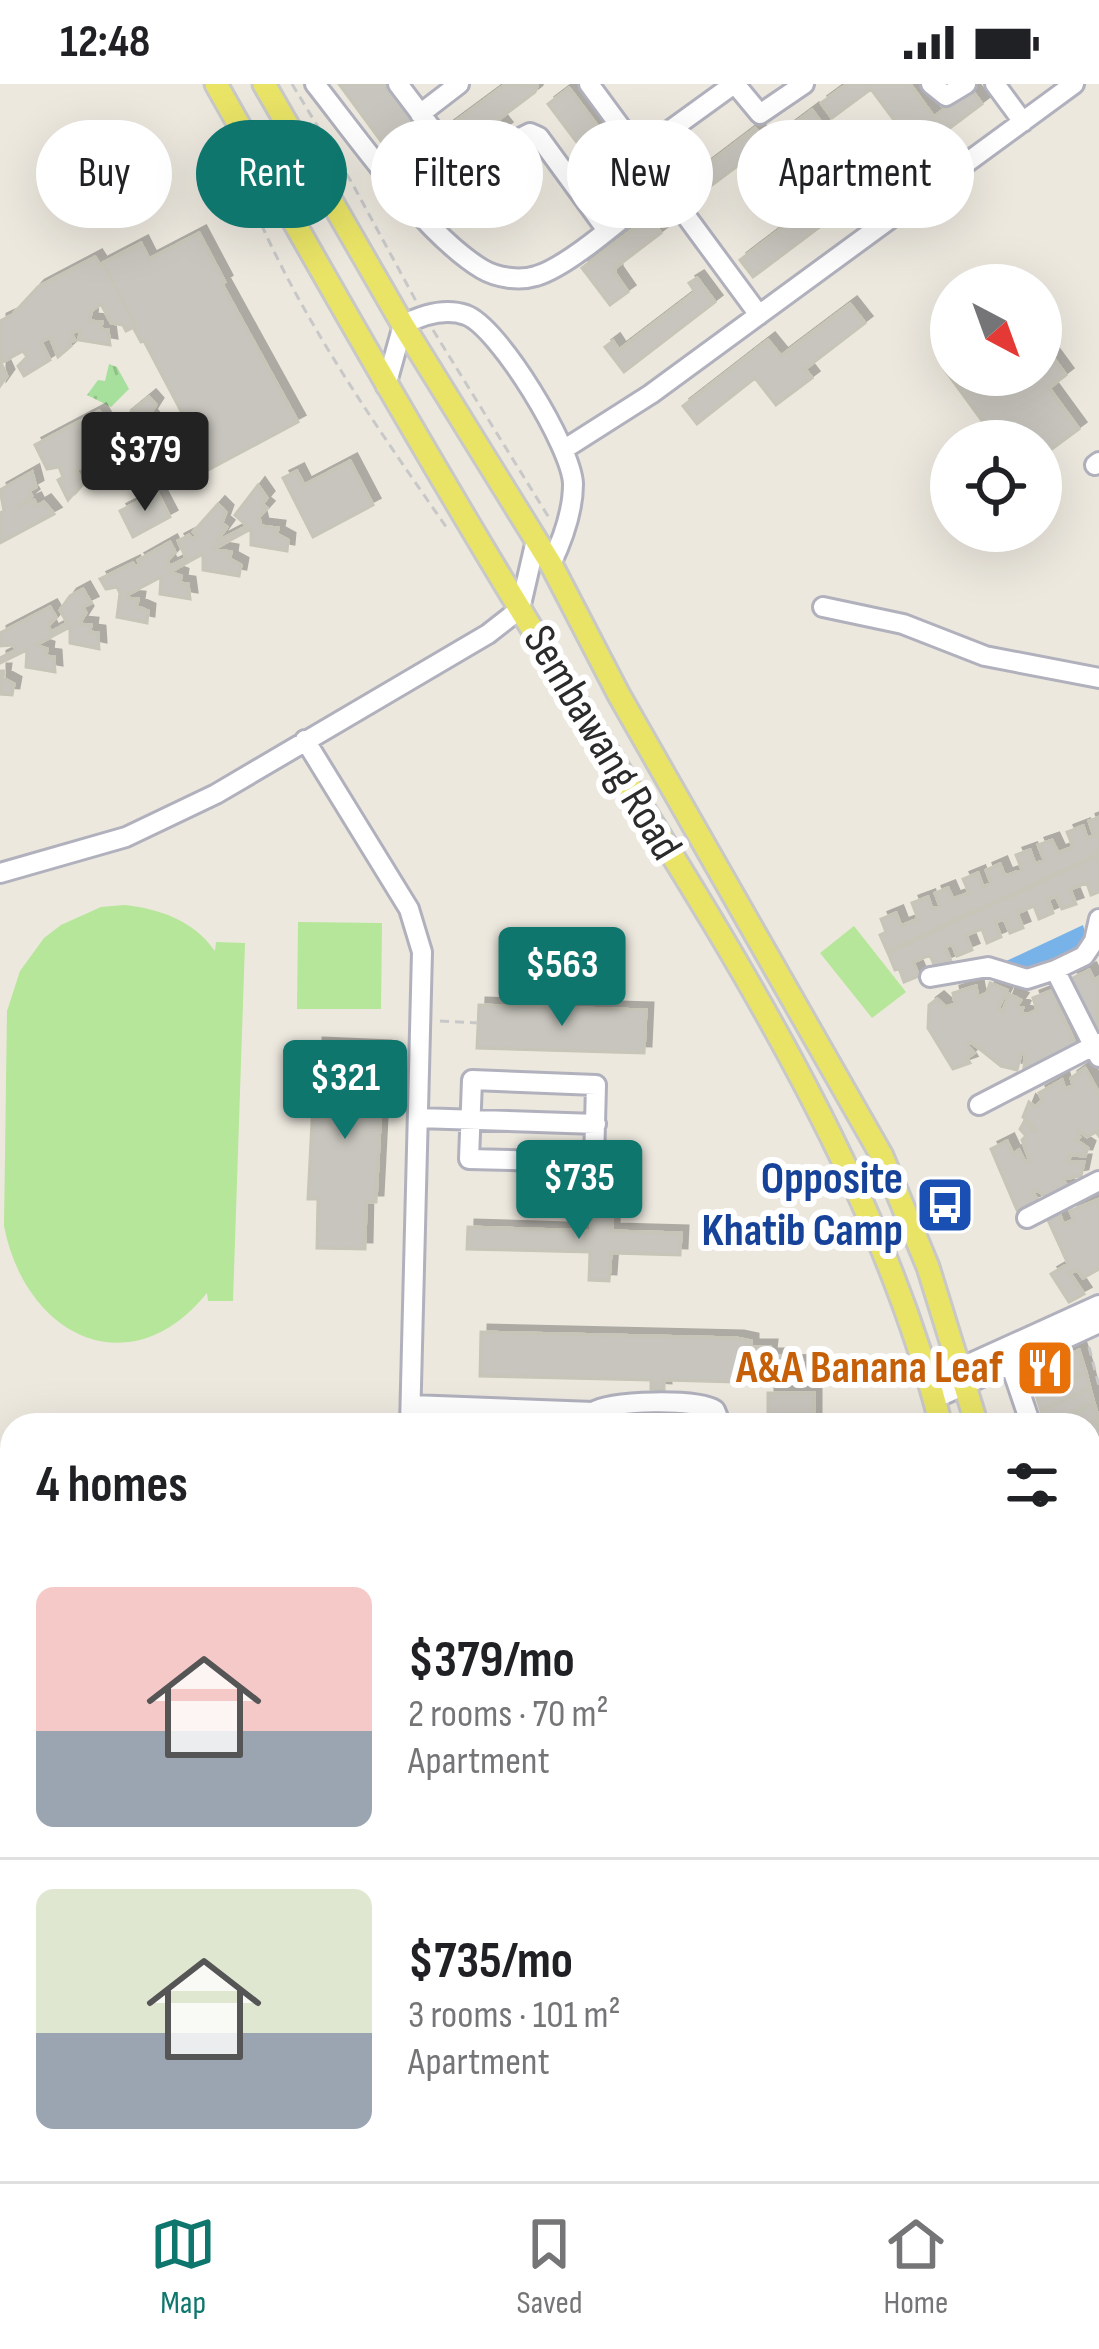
<!DOCTYPE html>
<html lang="en">
<head>
<meta charset="utf-8">
<style>
	body { margin:0; font-family:"Sofia Sans Condensed",sans-serif; background:#f6f6f6; color:#202124; height:100vh; display:flex; flex-direction:column; font-size:45px; white-space:nowrap }
	* { box-sizing:border-box; margin:0 }
	p { font-size:39px; color:#757577 }
	.icon { flex:none; width:66px; height:66px; fill:none; stroke:currentColor; stroke-width:2; stroke-linecap:round; stroke-linejoin:round }
	.map { position:relative; flex:1; overflow:hidden }
	.sheet { position:absolute; left:0px; top:1329px; width:1101px; height:768px; display:flex; flex-direction:column; background:#fff; border-radius:36px 36px 0 0; box-shadow:0 12px 48px #0002 }
	.sheet>* { flex:none }
	.banner { position:absolute; left:36px; top:36px; width:1029px; height:108px; display:flex; gap:24px }
	.needle { width:78px; rotate:139deg }
	.fabs { position:absolute; left:930px; top:180px; display:grid; gap:24px }
	.fabs a { display:grid; place-items:center; width:132px; height:132px; border-radius:50%; background:#fff; box-shadow:0 12px 48px #0002; font-size:60px }
	.price { position:absolute; translate:-50% -102px; padding:0 27px; border-radius:12px; background:#0f766e; color:#fff; font-size:39px; line-height:78px; filter:drop-shadow(0 3px 6px #0008) }
	.price::after { content:''; position:absolute; left:50%; top:72px; width:36px; height:27px; margin-left:-18px; background:inherit; clip-path:polygon(0 0,100% 0,50% 100%) }
	.price.active { background:#222; color:#fff }
	ul { padding:0; list-style:none }
	li { display:flex; align-items:center; gap:36px; height:300px; padding:0 36px }
	li+li { border-top:3px solid #e0e0e0 }
	li span { display:grid; place-items:center; flex:none; width:336px; height:240px; border-radius:18px; color:#555 }
	li>.icon { margin-inline-start:auto }
	span .icon { width:144px; height:144px; fill:#fffc; stroke-width:1 }
	li b { font-size:51px }
	h2 { display:flex; justify-content:space-between; align-items:center; height:144px; padding:0 36px; font-size:51px }
	.pill { padding:0 42px; border-radius:54px; background:#fff; box-shadow:0 12px 48px #0002; font-size:42px; line-height:108px }
	.pill.active { background:#0f766e; color:#fff }
	.status { display:flex; justify-content:space-between; align-items:center; height:84px; padding:0 60px; background:#fff; direction:ltr }
	.status svg { height:33px; fill:currentColor }
	.tab-bar { display:flex; justify-content:space-around; align-items:center; height:168px; border-top:3px solid #e0e0e0; background:#fff; font-size:33px; color:#757577 }
	.tab-bar a { display:grid; justify-items:center; gap:6px }
	.tab-bar .active { color:#0f766e }
	.map>svg:first-child { display:block }
	.education { fill:#ece8ce }
	.grass { fill:url(#grass-tufts) }
	.pitch { fill:#b6e699 }
	.water { fill:#77b3e8 }
	.building { fill:#c7c5bd; stroke:#c7c5b7; stroke-width:3; filter:url(#shadow) }
	.lines { fill:none; stroke-linecap:round; stroke-linejoin:round }
	.minor-casing { stroke:#b1b1bd; stroke-width:24 }
	.major-casing { stroke:#c8c8c8; stroke-width:27 }
	.path { stroke:#c8c8c8; stroke-width:3; stroke-dasharray:9 6; stroke-linecap:butt }
	.minor { stroke:#fff; stroke-width:18 }
	.major { stroke:#e9e466; stroke-width:21 }
	.labels { text-anchor:middle; dominant-baseline:central; stroke-width:12; stroke-linejoin:round; paint-order:stroke }
	.street-label { font-size:45px; fill:#2b2b2b; stroke:#fff }
	.transit-label { font-size:45px; font-weight:bold; fill:#164399; stroke:#fff; text-anchor:end }
	.food-label { font-size:45px; font-weight:bold; fill:#c56008; stroke:#fff; text-anchor:end }
</style>
</head>
<body>
<div class="status"><b>12:48</b><svg viewBox="0 0 49 12"><path d="M0 12V9h3v3zM5 12V6h3v6zM10 12V3h3v9zM15 12V0h3v12zM26 1h20v11H26zM47 4h2v5h-2z"/></svg></div>
<div class="map">
<svg width="1099" height="2097" viewBox="0 0 1099 2097">
	<defs>
		<pattern id="grass-tufts" width="24" height="20" patternUnits="userSpaceOnUse" patternTransform="scale(3)"><rect width="24" height="20" fill="#a7df9d"/><path d="M3 7l-1-3M5 7V3M7 7l1-3M15 17l-1-3M17 17v-4M19 17l1-3" fill="none" stroke="#90c087"/></pattern>
		<filter id="shadow"><feDropShadow dx="7" dy="-7" stdDeviation="0" flood-color="#0004"/></filter>
	</defs>
	<rect width="100%" height="100%" fill="#ece8de"/>
	<path class="education" d="M0 1696H12V2085H78L65 2097H0Z"/>
	<path class="grass" d="M109 280 117 283 129 305 111 323 87 311 98 296 105 297Z"/>
	<path class="pitch" d="M124 821C160 825 193 836 215 867L216 858 245 859 233 1217H208L207 1209C129 1305 25 1251 4 1142L7 927 20 887 44 854 61 841 101 823Z
		M298 838 382 839 381 925H297Z
		M854 842 906 908 872 934 820 869Z"/>
	<path class="water" d="M1083 841 1089 863 1035 896 1004 878Z"/>
	<path class="building" d="M339 0H386L444 79 437 85 448 100 425 117Z
		M506 0 537 2 535 8 498 36 505 45 492 54 482 40 459 57 448 43Z
		M847 0H910L934 33 971 5 982 20 918 68 908 54 868 84 857 69 897 40 871 5 832 34 821 19Z
		M569 4 635 92 614 108 548 20Z
		M812 26 823 41 778 75 803 108 848 75 858 89 813 123 825 139 753 193 740 176 786 141 740 80 696 113 684 98 755 44 767 60Z
		M649 133 661 149 615 184V189L628 208 610 221 582 184Z
		M199 149 225 198 222 200 298 338 208 386 196 364 200 363 144 257 141 258 133 243 136 242 103 179 141 159 149 175Z
		M95 173 100 181 103 179 136 242 126 247 123 241 111 239 101 220 91 227 90 237 102 238 101 245 108 246 110 261 79 256 80 247H76L71 249 75 256 69 259 71 262 58 273 50 253 41 258 50 276 24 292 18 282 27 273 23 267 1 279 7 292 0 302V237L12 231 38 203Z
		M697 194 715 218 624 288 605 263 613 257 619 266 695 208 689 199Z
		M850 220 865 239 805 285 812 294 776 321 755 294 697 340 683 322 768 256 781 272Z
		M1041 257 1066 291 1049 304 1079 345 1041 373V357H1012L998 338 988 345 945 286 951 281V291H1041Z
		M149 313 156 321 149 332 153 337 142 346 144 351 158 345 160 352H171L175 363 134 377 125 360 116 365 128 384 106 391 108 395 101 399 91 378 76 386 83 399 68 416 58 396 63 393 59 383 47 385 35 361 99 327 112 350 104 359 107 364 132 351 123 341 128 337 125 333Z
		M350 377 373 421 313 453 283 394 297 387 304 401Z
		M32 388 36 403 29 407 32 412 18 423 34 416 37 422 44 418 54 430 0 459V429L4 427 0 406Z
		M258 401 267 414 262 420 267 424 259 433 261 442 278 444 277 450 288 456 287 467 251 461V445L214 465 231 468 230 475 241 481 239 492 203 486V470L170 488 181 492 180 499 188 500 190 515 160 510 161 493 127 511 126 514 138 515 137 522 148 527 147 539 117 533 120 509 117 503 106 505 100 495 133 479 135 483 140 480 138 476 170 458 175 468 167 477 170 482 186 474 178 457 189 451 193 455 197 451 193 448 218 420 226 428 222 439 227 443 216 458 247 442 235 431Z
		M157 408 170 433 133 453 120 427Z
		M83 505 91 519 83 523 86 529 79 540 91 541 90 548 98 549 99 565 70 559V543L36 561 47 565 46 572 54 573 55 588 26 583 27 566 0 579V574L16 566 13 561 1 562 0 549 50 523 56 533 48 542 51 548 67 539 60 526 70 512Z
		M0 587H4L3 594 14 600 12 611 0 610Z
		M1099 733V770L887 867 880 851 886 848 881 835 896 829 901 842 918 835 912 819 928 813 932 825 940 822 935 809 948 804 953 815 969 809 963 795 978 789 983 803 991 799 986 786 1000 780 1005 792 1022 786 1016 771 1030 766 1035 780 1044 776 1038 761 1052 756 1058 769 1073 763 1067 748 1083 742 1087 754 1094 752 1089 737Z
		M1099 771V808L1091 811 1087 799 1070 805 1076 820 1062 825 1056 812 1048 815 1053 829 1039 835 1034 822 1017 829 1023 844 1010 849 1004 835 995 838 1001 853 987 859 982 845 966 851 972 866 957 872 952 860 945 863 951 877 935 883 930 871 913 878 919 892 904 898 899 884 895 886 888 869Z
		M1089 886 1094 896 1099 893 1097 958 1071 895Z
		M990 899 1007 906 998 925 1003 927 1009 910 1021 916 1017 922 1023 924 1021 929 1028 930 1037 926 1033 914 1051 907 1079 967 1024 984 1025 971 1021 970 1017 986 1001 982 971 958 967 961 974 969 967 974 970 979 953 985 928 944 929 921 937 915 946 923 955 920 953 909 976 902 978 913 987 909Z
		M479 921 646 926 644 969 477 964Z
		M316 961 384 964 376 1118H366L365 1165 317 1164 318 1115H308Z
		M1085 984 1099 1009V1052L1096 1048 1087 1053 1080 1047 1077 1049 1080 1053 1076 1056 1088 1064 1085 1072 1070 1071 1069 1078H1084L1081 1092 1063 1095 1067 1102 1059 1108 1045 1112 1037 1106 1033 1109 1038 1116 1017 1126 991 1065 1007 1057 1013 1070 1019 1066 1025 1078 1029 1075 1022 1056 1026 1052 1020 1045 1024 1038 1034 1048 1036 1045 1023 1033 1029 1018 1035 1023 1042 1016 1039 1009 1062 996 1065 1005 1073 1001 1071 994Z
		M1099 1115V1185L1083 1194 1077 1186 1070 1189 1084 1210 1069 1218 1051 1190 1068 1180 1048 1136 1060 1131 1063 1140 1074 1136 1070 1127Z
		M592 1123H613L612 1147 681 1149 680 1171 611 1169 609 1197 589 1196 590 1168 467 1165 468 1143 591 1147Z
		M481 1248 737 1254 751 1257V1263H770L769 1272H787V1278L803 1279V1295L766 1297V1288L750 1287V1291H735V1298L664 1296V1306L651 1305V1296L480 1292Z
		M1079 1266 1086 1288 1036 1311 1032 1298 1036 1286Z
		M1086 1288 1090 1304 1041 1327 1036 1311Z
		M1090 1304 1094 1319 1045 1341 1041 1327Z
		M768 1309H814V1341H768Z
		M1094 1319 1099 1335 1086 1341H1050Z
		M611 1323 703 1325 702 1341H611Z
		M1099 1335V1353L1089 1358 1086 1341Z
		M1099 1353V1371L1089 1376V1358Z
		M1099 1371V1393L1089 1397V1376Z
		M0 1707H12V1838H0Z
		M0 1862H12V1890H0Z
		M0 1930H12V1960H0Z
		M1099 1973V2003L1097 2004 1089 1983Z
		M228 2085H316L300 2097H279L273 2091 267 2097 210 2095 211 2091 219 2094Z
		M406 2085H451L443 2097H396Z
		M563 2085H611L599 2097H551Z
		M969 2085H1015L1012 2087 1018 2092 1013 2097H957Z"/>
	<g class="lines">
		<g class="minor-casing">
			<path id="minor" d="M315 0C357 53 425 151 482 185 497 194 520 197 536 192 571 182 632 125 664 101
				M398 0 467 91 522 53 530 49 539 53 606 145
				M589 0 759 231
				M735 0 760 30 804 0
				M931 0 946 12 966 0
				M995 0 1023 38
				M420 30 459 0
				M640 68 734 0
				M386 302 403 241C422 231 445 224 466 231 499 243 572 364 573 400 573 427 562 457 551 480
				M563 366 651 310 1074 0
				M1095 381 1099 378
				M823 523 903 540 985 572 1099 594
				M305 656 409 825 422 868 410 1341
				M0 789 126 753 216 710 488 550 520 525 536 456
				M1055 886 1099 973
				M930 893 988 883 1027 895 1055 886 1084 872 1094 857 1099 835
				M472 996 596 1001 594 1078 469 1075Z
				M979 1021 1099 959
				M418 1034 596 1040
				M1027 1134 1099 1097
				M1007 1270 1031 1341
				M929 1298 1099 1221
				M934 1315 1099 1239
				M411 1321 593 1328C611 1316 698 1315 715 1326L721 1341
				M1089 1419 1099 1414
				M1089 1491 1099 1531
				M1089 1555 1099 1547
				M1089 1584 1099 1581
				M1089 1696 1099 1692
				M658 2097 670 2085"/>
		</g>
		<g class="major-casing">
			<path id="major" d="M216 0C329 201 443 401 564 597 707 829 874 1075 941 1341
				M264 0 403 241 551 480 619 611 882 1072 928 1183 977 1341
				M0 1628H12
				M0 1657 12 1658
				M1089 1713 1099 1738
				M1089 1795 1099 1816"/>
		</g>
		<path class="path" d="M292 0 352 99 416 217
			M234 71C279 205 369 332 449 447
			M433 246 551 437
			M440 937 478 939
			M1089 1263 1099 1302
			M0 1678H12
			M1089 1864 1099 1887
			M704 2097 716 2085"/>
		<use href="#minor" class="minor"/>
		<use href="#major" class="major"/>
	</g>
	<defs>
		<g id="bus-square" transform="scale(3)"><rect x="-9" y="-9" width="18" height="18" rx="4" fill="#1a4fb4" stroke="#fff"/><path d="M-5-6H5V4H4V6H2V4H-2V6H-4V4H-5ZM-3.5-4V0h7V-4ZM-3.5 1.2v1.5H-2V1.2ZM2 1.2v1.5H3.5V1.2Z" fill="#fff"/></g>
		<g id="restaurant-square" transform="scale(3)"><rect x="-9" y="-9" width="18" height="18" rx="4" fill="#e8710a" stroke="#fff"/><path d="M-5-6h1v4h1v-4h1v4h1v-4h1v5L-1.5 .5V6h-2V.5L-5-1ZM5-6V6H3V1.5H1.5Q1.5-4 5-6Z" fill="#fff"/></g>
	</defs>
	<g fill-rule="evenodd">
		<use href="#bus-square" x="945" y="1121"/>
		<use href="#restaurant-square" x="1045" y="1284"/>
	</g>
	<g class="labels">
		<g class="street-label">
			<text transform="translate(602 659) rotate(59)">Sembawang Road</text>
		</g>
		<g class="transit-label">
			<text x="903" y="1095">Opposite<tspan x="903" dy="52">Khatib Camp</tspan></text>
		</g>
		<g class="food-label">
			<text x="1003" y="1284">A&amp;A Banana Leaf</text>
		</g>
	</g>
</svg>
<div class="fabs">
<a><svg class="needle" viewBox="-14 -14 28 28"><path d="M0-13l5 13h-10z" fill="#e53935"/><path d="M0 13l5-13h-10z" fill="#757577"/></svg></a>
<a><svg class="icon" aria-label="locate" viewBox="0 0 24 24"><circle cx="12" cy="12" r="6"/><path d="M12 2v4M12 18v4M2 12h4M18 12h4"/></svg></a>
</div>
<b class="price active" style="left:145px;top:430px">$379</b>
<b class="price" style="left:562px;top:945px">$563</b>
<b class="price" style="left:345px;top:1058px">$321</b>
<b class="price" style="left:579px;top:1158px">$735</b>
<div class="banner">
<a class="pill">Buy</a>
<a class="pill active">Rent</a>
<a class="pill">Filters</a>
<a class="pill">New</a>
<a class="pill">Apartment</a>
</div>
<section class="sheet">
<h2>4 homes<svg class="icon" aria-label="filters" viewBox="0 0 24 24"><path d="M4 7h16M4 17h16"/><circle cx="9" cy="7" r="2"/><circle cx="15" cy="17" r="2"/></svg></h2>
<ul>
<li><span style="background:linear-gradient(#f6c9c9 60%,#9aa5b1 0)"><svg class="icon" aria-label="home" viewBox="0 0 24 24"><path d="M3 11l9-7 9 7M6 9v11h12V9"/></svg></span><div><b>$379/mo</b><p>2 rooms · 70 m²</p><p>Apartment</p></div></li>
<li><span style="background:linear-gradient(#dfe7d0 60%,#9aa5b1 0)"><svg class="icon" aria-label="home" viewBox="0 0 24 24"><path d="M3 11l9-7 9 7M6 9v11h12V9"/></svg></span><div><b>$735/mo</b><p>3 rooms · 101 m²</p><p>Apartment</p></div></li>
</ul>
</section>
</div>
<nav class="tab-bar">
<a class="active"><svg class="icon" aria-label="map" viewBox="0 0 24 24"><path d="M3 6l6-2 6 2 6-2v14l-6 2-6-2-6 2zM9 4v14M15 6v14"/></svg>Map</a>
<a><svg class="icon" aria-label="saved" viewBox="0 0 24 24"><path d="M7 4h10v16l-5-4-5 4z"/></svg>Saved</a>
<a><svg class="icon" aria-label="home" viewBox="0 0 24 24"><path d="M3 11l9-7 9 7M6 9v11h12V9"/></svg>Home</a>
</nav>
</body>
</html>
